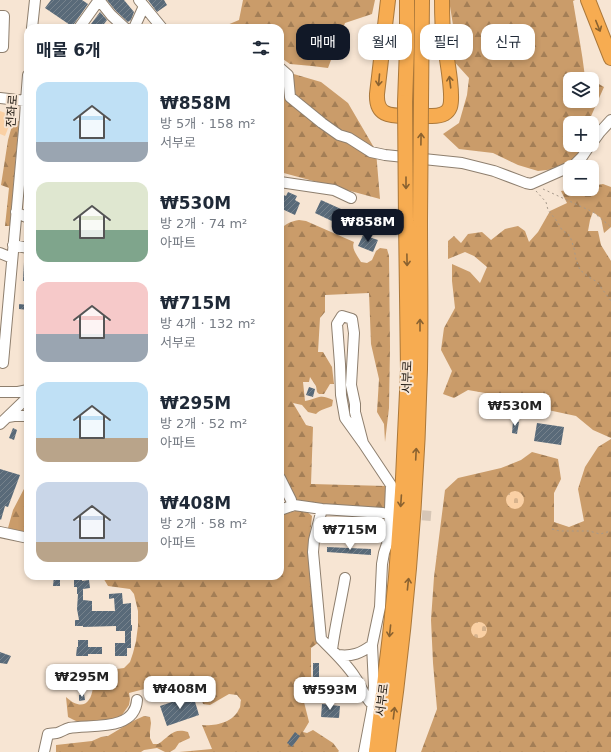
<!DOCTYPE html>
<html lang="ko">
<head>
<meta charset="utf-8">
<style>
	body { margin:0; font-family:"DejaVu Sans","Noto Sans KR",sans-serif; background:#f2f2f3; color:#1f2937; height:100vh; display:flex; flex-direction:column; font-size:15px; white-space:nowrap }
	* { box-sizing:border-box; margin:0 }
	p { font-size:13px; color:#747a83 }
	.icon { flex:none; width:22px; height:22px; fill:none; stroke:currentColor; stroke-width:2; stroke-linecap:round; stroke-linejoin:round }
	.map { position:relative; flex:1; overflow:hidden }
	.sheet { position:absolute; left:24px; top:24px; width:260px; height:556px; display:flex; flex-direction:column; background:#fff; border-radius:12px; box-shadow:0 2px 6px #0003 }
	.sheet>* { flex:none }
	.top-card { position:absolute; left:296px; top:24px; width:255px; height:36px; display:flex; gap:8px }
	.buttons { position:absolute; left:563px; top:72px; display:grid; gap:8px }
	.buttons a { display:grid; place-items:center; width:36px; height:36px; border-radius:8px; background:#fff; box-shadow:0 2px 6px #0003; font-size:20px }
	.price { position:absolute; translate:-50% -34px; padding:0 9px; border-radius:8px; background:#fff; color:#222; font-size:13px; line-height:26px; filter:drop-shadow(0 1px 2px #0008) }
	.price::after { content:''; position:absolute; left:50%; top:24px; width:12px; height:9px; margin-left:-6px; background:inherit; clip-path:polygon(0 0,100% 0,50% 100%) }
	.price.selected { background:#111827; color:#fff }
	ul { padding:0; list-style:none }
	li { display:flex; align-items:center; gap:12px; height:100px; padding:0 12px }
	li span { display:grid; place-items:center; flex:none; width:112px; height:80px; border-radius:12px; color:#555 }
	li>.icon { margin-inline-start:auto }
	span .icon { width:48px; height:48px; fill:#fffc; stroke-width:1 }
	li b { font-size:17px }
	h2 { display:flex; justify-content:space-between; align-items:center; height:48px; padding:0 12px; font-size:17px }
	.tag { padding:0 14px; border-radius:12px; background:#fff; box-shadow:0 2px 6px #0003; font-size:14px; line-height:36px }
	.tag.selected { background:#111827; color:#fff }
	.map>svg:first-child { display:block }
	.forest { fill:url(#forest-firs) }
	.cemetery { fill:url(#cemetery-stones) }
	.park { fill:#fad0a4 }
	.building { fill:url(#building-hatch) }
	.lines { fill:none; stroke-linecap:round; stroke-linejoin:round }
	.minor-tunnel { stroke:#d6c6b6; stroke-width:10; stroke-dasharray:10 5; stroke-linecap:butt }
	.minor-casing { stroke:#8e7f6e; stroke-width:12 }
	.highway-casing { stroke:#ab783a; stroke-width:16 }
	.path { stroke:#a6998b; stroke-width:1; stroke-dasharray:2 3; stroke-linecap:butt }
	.minor { stroke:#fff; stroke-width:10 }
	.highway { stroke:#f7ac51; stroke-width:14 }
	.highway-bridge-casing { stroke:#ab783a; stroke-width:16; stroke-linecap:butt }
	.highway-bridge { stroke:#f7ac51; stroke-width:14 }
	.oneway { stroke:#8a6230 }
	.labels { text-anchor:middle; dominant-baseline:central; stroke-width:4; stroke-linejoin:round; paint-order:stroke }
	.street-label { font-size:12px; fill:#1d1710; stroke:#f7e5d3 }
</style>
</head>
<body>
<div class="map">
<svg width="611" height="752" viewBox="0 0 611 752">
	<defs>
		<pattern id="forest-firs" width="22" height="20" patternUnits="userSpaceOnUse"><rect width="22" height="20" fill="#ca9c6a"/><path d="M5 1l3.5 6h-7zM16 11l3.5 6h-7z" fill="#a37e56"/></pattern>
		<pattern id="cemetery-stones" width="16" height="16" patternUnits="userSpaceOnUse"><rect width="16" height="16" fill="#fad0a4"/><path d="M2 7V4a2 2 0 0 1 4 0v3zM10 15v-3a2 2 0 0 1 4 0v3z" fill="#d6b28c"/></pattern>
		<pattern id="building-hatch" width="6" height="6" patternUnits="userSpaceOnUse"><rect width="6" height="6" fill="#596a79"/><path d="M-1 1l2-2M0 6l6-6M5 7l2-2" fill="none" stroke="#76828c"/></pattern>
	</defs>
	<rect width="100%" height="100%" fill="#f7e5d3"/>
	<path class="forest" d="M243 0H375L372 14 345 23 328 68 312 66 290 64 280 57V28H220L239 20Z
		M449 0H575L573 1C577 26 582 51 585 77L589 79H570V101H592V80L604 87 588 123H570V145H581L580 156 564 168 538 171 518 165 493 153 459 149 443 134 459 123 467 95 469 78 450 57 453 25Z
		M280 70 321 82 348 103 376 151 380 199 280 172Z
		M19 121 10 226H5L9 188 1 185 8 140 13 122Z
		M603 184 611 187V227L604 233 601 218 593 212 590 220 588 231H598L601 245 611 261V438L593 430 576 416 520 404 508 397 468 390 454 398 443 394 452 371 441 350 444 328 455 308 452 281V264L470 272 480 283 487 267 474 256 465 252 448 259V241L454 236 461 243 468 234 482 232 491 240 505 229 518 226 525 231 529 242 538 232 550 211 567 203 561 191 573 189H592V186Z
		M299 220 306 221 354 242C351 249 357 255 361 262L367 263 372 260 376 251 380 248 387 249 389 256 390 347 389 408 385 442 384 424 377 412 379 379 371 344 369 293 325 295V312L320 318 318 352H323L332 367 334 384H330L324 394H319L317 392 316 386 310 377 309 382H303L305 401C312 400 314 398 319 397 324 396 328 398 333 400L332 406C326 409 321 409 316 414L308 412 302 405 293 403 306 425 313 427 311 484 386 486V507L366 508 296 502 283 475 280 462V229C286 224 291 221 299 220Z
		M611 439V752H421L437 709 433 663 431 620 434 577 445 490 458 478 501 468 521 460 532 452 558 459 561 479 554 493V522L569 527 584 521 578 489 585 467 598 447Z
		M26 485 28 486V533L8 528 13 510Z
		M295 511C303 511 307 511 312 516L310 536 319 642 311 648V680L302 694 309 722 303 732 307 733 313 730 333 743 339 751 338 752H179L212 749 202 725C215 726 233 723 239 709 241 707 240 703 241 700L237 695 229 694 210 705 203 704 200 693H173L156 686 129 693 130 699 129 705 122 715 117 718 110 720 80 723 68 717 66 697C80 710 91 706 93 687L89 683V677L94 672 124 668 130 662 133 653 136 641 138 626V611L134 594 130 589 108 586 102 576H280V515Z
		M144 716 150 717 151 723 150 731V738L153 744H158C169 737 173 727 188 732L190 738 179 743 175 749 170 752H165L157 748 144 750 141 752H56V745L92 741 101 737 108 736 133 721Z"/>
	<path class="cemetery" d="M506 500a9 9 0 1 1 18 0a9 9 0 1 1-18 0Z
		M471 630a8 8 0 1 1 16 0a8 8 0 1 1-16 0Z"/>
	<path class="park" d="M0 111 13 116 5 136 0 134Z"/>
	<path class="building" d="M51 0H82L88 4 74 24 73 27 45 8Z
		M107 0H124L134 12 131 20 128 22 116 11Z
		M148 0H164L167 5 157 12Z
		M100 12 107 20 101 28H96L91 24Z
		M288 192 297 196 295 200 300 203 295 215 280 208V193L286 196Z
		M321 200 361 218 355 232 315 213Z
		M363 235 378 240 373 252 358 246Z
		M24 262H28V281H23Z
		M19 304 28 305V310L19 309Z
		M309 387 315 389 313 397 306 395Z
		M513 421 519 422 517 434 512 433Z
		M537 423 564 427 561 445 534 441Z
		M13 428 17 430 14 440 9 438Z
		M0 469 20 475 8 507 5 506 1 520 0 519Z
		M327 547 371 549V555L327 552Z
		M54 576H60V586H53Z
		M74 576H82V581L89 580 90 588 83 589V600L92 601V611H115L114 598 109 599V594L122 593 123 604 131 603V625H132V631H131V648H127V656H115V643H125V631H116V626L83 627V626H75V620H79L77 609 78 594H77V587H74Z
		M78 640H88V647H102V654H88V656H76L77 647H78Z
		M0 652 11 656 7 664 0 663Z
		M313 663H319V697H313Z
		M84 694 85 700 79 701V695Z
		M193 695 199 715 167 726 160 706Z
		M322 704 340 706 339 718 321 717Z
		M295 732 300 736 292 747 287 743Z"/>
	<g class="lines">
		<path class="minor-tunnel" d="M407 514 431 516"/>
		<g class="minor-casing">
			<path id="minor" d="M99 0 111 15 125 28
				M144 6 162 28
				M0 16H4L3 47H0
				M32 28 35 0
				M79 28 99 0
				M134 28 144 6 139 0
				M280 68 288 75 290 97 322 123 339 135 349 138 371 152 385 155 462 163 494 171 526 183 531 184 574 165 582 157 590 145
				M0 98 26 101
				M592 143 600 132 611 120
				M280 182 334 190 351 198
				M16 212 28 218
				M13 245 28 248
				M0 253 12 258
				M3 363 25 118 26 101 28 75
				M0 392H18L28 390
				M8 417 14 416H28
				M0 424 28 397
				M363 443 345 418 341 395 340 364 337 324 342 316 352 319 354 333 351 385 355 404V412L363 443 391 485 389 533 387 544 384 553 382 564 380 607 372 645 374 686 372 710 364 752
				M280 478 291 500 292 506
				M322 509 314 540 313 552 321 639C333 651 346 663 355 677 361 685 364 697 372 704
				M280 510 294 505 322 509 383 513
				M0 532 28 538
				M332 650C335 626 341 602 345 578
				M338 655C352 657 361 653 372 645
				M48 734C51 734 54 733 57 733 61 732 65 729 69 728 90 724 135 732 137 700
				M44 752 48 734"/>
		</g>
		<g class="highway-casing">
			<path id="highway" d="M388 0 377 94C376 115 389 116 406 116 415 116 423 116 432 116 439 116 447 115 450 107 454 95 446 54 444 40 442 27 442 13 442 0
				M588 0 611 58
				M405 102 407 47V0
				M421 102 422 0
				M376 752 390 635 396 577 403 478 408 370 406 221
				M388 752C406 625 417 497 420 369 421 319 420 270 420 220"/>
		</g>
		<path class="path" d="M543 189 593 212 611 227
			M536 191 546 202 548 210 556 220 562 230 570 236 574 248 576 260 580 270 589 277 597 282 611 301
			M552 529 560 531H589L600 534 611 531"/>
		<use href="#minor" class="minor"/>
		<use href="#highway" class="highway"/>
		<g class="highway-bridge-casing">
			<path id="highway-bridge" d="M405 102 406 221
				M420 220 421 102"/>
		</g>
		<use href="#highway-bridge" class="highway-bridge"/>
	</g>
	<defs><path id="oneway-shaft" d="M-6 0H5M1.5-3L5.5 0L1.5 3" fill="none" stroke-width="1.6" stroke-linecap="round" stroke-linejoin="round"/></defs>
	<g class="oneway">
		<use href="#oneway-shaft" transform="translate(598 26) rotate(68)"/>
		<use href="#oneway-shaft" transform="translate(379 80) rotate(95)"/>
		<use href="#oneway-shaft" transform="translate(450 82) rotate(-97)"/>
		<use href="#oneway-shaft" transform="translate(421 139) rotate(-89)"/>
		<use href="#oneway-shaft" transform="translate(406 183) rotate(90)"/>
		<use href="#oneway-shaft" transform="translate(407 260) rotate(89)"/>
		<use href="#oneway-shaft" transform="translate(420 325) rotate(-90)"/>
		<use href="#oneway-shaft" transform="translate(416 454) rotate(-87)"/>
		<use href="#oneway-shaft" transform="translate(401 501) rotate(94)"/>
		<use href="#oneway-shaft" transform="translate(408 584) rotate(-84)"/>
		<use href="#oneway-shaft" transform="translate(390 631) rotate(96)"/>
		<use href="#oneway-shaft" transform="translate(394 713) rotate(-83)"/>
	</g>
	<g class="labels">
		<g class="street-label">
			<text transform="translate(12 111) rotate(-86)">전좌로</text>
			<text transform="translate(407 377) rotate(-88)">서부로</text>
			<text transform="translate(382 700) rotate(-83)">서부로</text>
		</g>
	</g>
</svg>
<div class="buttons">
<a><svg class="icon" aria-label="layers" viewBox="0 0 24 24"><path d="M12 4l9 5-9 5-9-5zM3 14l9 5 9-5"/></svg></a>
<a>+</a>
<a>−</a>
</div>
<b class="price selected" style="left:368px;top:243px">₩858M</b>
<b class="price" style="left:515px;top:427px">₩530M</b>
<b class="price" style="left:350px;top:551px">₩715M</b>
<b class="price" style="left:82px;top:698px">₩295M</b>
<b class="price" style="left:180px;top:710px">₩408M</b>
<b class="price" style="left:330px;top:711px">₩593M</b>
<div class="top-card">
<a class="tag selected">매매</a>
<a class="tag">월세</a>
<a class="tag">필터</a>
<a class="tag">신규</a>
</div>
<section class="sheet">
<h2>매물 6개<svg class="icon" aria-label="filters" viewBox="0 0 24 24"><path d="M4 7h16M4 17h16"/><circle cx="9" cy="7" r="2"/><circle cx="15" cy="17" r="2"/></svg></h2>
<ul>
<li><span style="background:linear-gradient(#bfe0f5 75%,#9aa5b1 0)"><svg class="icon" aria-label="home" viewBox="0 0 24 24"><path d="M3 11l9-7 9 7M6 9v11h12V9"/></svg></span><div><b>₩858M</b><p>방 5개 · 158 m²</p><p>서부로</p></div></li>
<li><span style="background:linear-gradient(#dfe7d0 60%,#7fa58c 0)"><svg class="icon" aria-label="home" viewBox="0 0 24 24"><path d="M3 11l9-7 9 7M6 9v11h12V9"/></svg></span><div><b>₩530M</b><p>방 2개 · 74 m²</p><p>아파트</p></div></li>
<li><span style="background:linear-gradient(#f6c9c9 65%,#9aa5b1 0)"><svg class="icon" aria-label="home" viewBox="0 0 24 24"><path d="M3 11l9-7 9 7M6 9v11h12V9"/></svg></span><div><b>₩715M</b><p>방 4개 · 132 m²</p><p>서부로</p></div></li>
<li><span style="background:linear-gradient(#bfe0f5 70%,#b9a48a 0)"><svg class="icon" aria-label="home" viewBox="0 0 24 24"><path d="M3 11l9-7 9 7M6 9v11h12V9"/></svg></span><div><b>₩295M</b><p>방 2개 · 52 m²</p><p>아파트</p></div></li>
<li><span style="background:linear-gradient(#c9d6e8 75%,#b9a48a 0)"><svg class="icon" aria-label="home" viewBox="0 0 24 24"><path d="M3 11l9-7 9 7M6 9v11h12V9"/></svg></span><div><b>₩408M</b><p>방 2개 · 58 m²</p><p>아파트</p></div></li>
</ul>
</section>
</div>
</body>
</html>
